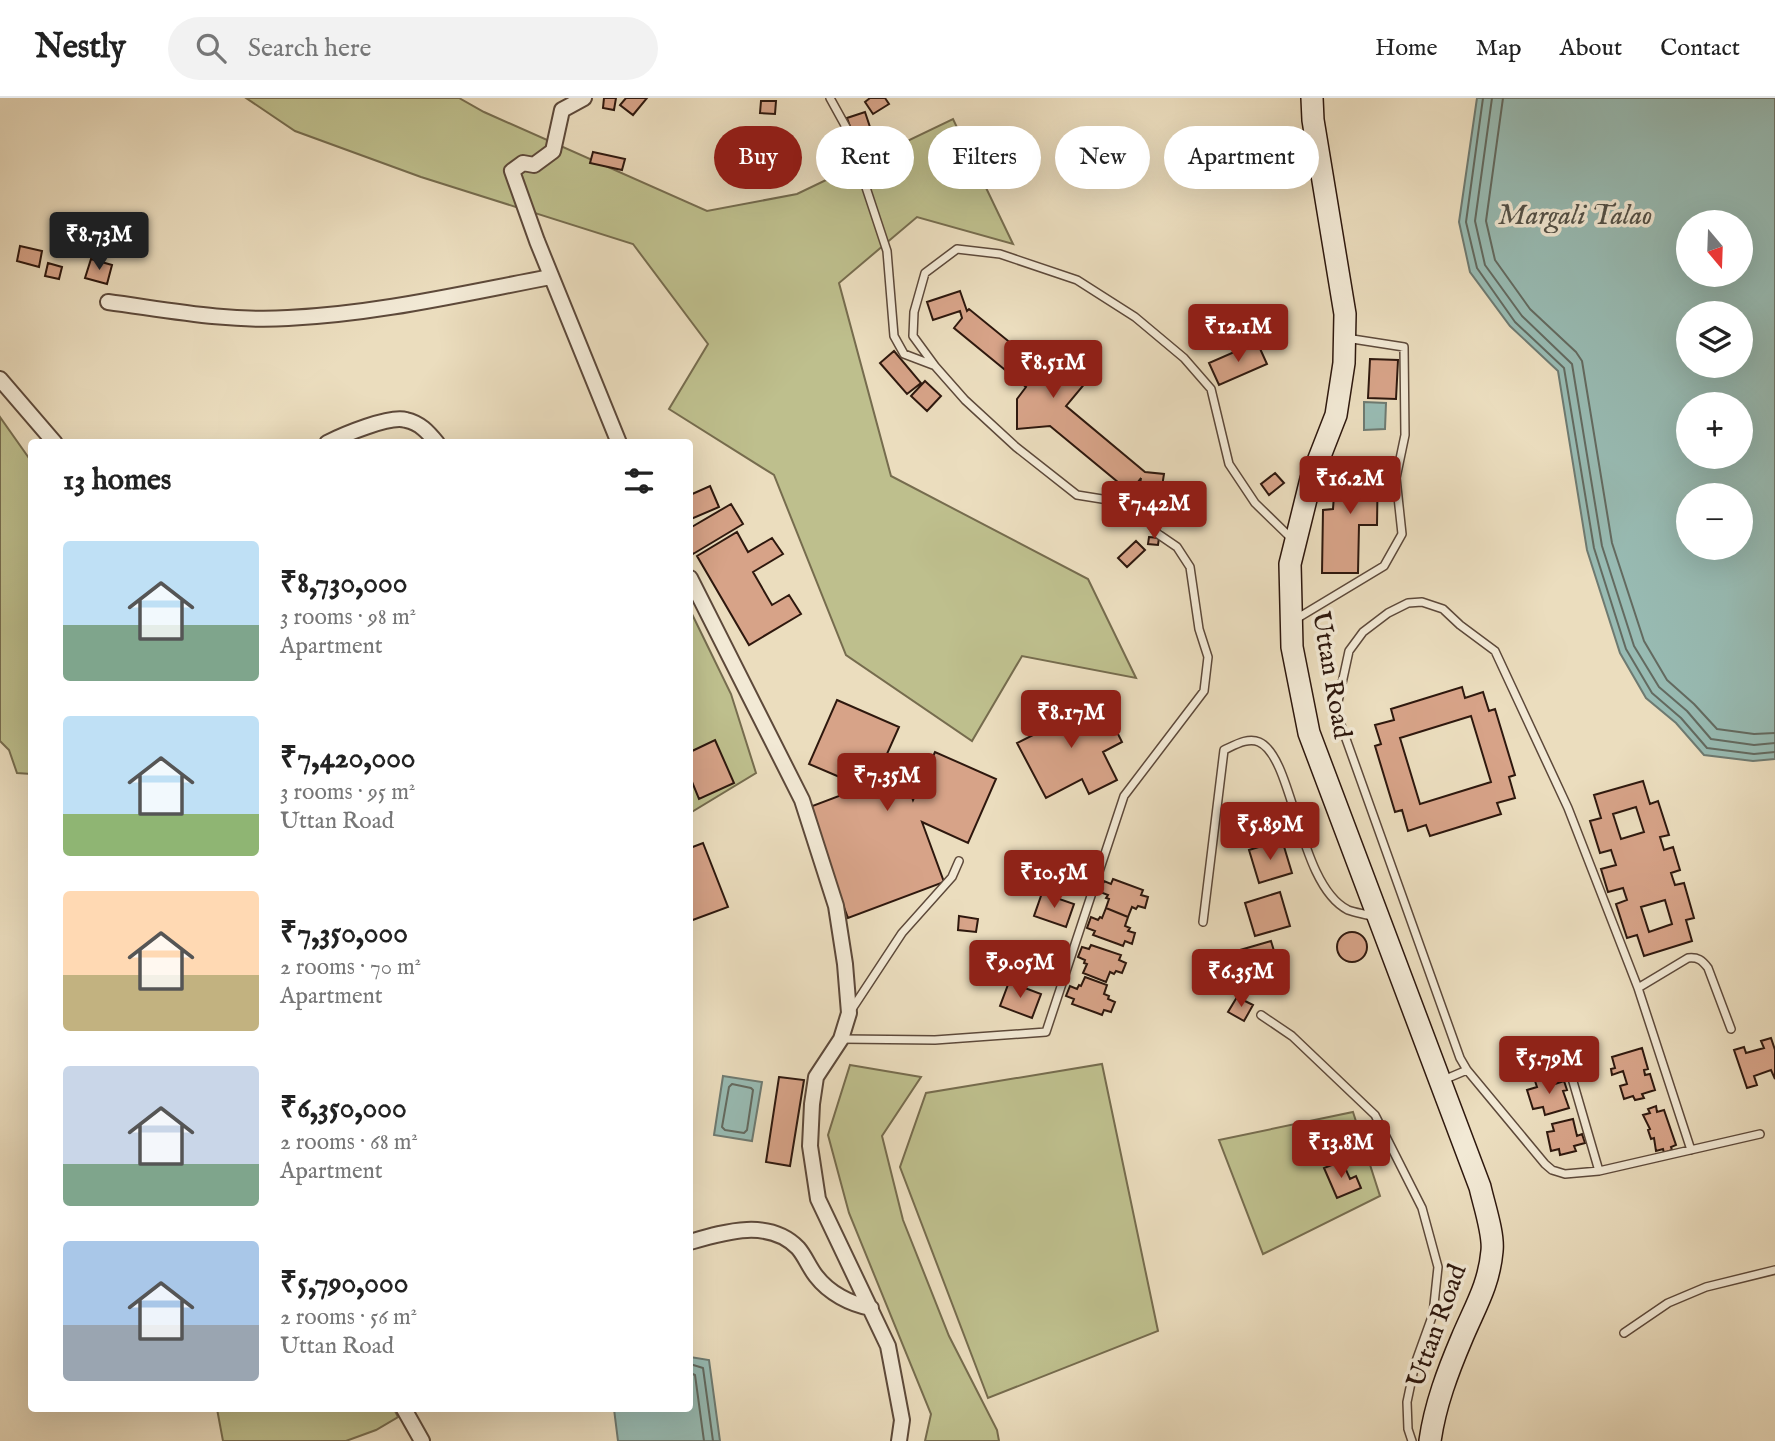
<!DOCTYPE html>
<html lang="en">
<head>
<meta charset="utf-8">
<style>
	body { margin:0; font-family:"IM FELL English",serif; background:#f2f2f2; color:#222; height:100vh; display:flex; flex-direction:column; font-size:26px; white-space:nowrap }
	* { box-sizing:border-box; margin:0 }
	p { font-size:23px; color:#767676 }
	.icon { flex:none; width:38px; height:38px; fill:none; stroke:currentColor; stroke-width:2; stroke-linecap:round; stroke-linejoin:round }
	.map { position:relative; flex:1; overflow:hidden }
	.sheet { position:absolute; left:28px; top:341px; width:665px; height:973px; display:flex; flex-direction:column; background:#fff; border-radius:7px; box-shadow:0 7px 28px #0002 }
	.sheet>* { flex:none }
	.hud { position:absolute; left:714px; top:28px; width:665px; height:63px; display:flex; gap:14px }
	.needle { width:46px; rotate:161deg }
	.fabs { position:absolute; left:1676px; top:112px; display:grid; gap:14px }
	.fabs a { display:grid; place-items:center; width:77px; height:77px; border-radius:50%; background:#fff; box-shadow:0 7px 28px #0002; font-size:35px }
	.price { position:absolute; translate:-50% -60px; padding:0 16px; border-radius:7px; background:#8f2418; color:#fff; font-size:23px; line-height:46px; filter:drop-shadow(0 2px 4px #0008) }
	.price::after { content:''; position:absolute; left:50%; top:42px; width:21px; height:16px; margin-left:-10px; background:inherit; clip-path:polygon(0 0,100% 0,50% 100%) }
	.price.on { background:#222; color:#fff }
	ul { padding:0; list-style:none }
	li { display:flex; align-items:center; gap:21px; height:175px; padding:0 35px }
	li span { display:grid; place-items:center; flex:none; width:196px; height:140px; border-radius:7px; color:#555 }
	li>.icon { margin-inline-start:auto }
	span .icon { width:84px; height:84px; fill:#fffc; stroke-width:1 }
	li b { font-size:30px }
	h2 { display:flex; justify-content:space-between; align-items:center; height:84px; padding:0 35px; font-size:30px }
	.chip { padding:0 24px; border-radius:32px; background:#fff; box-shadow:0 7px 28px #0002; font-size:24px; line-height:63px }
	.chip.on { background:#8f2418; color:#fff }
	header { display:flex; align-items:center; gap:42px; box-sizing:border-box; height:98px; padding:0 35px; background:#fff; border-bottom:2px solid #e0e0e0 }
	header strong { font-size:33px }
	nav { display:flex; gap:38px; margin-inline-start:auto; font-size:24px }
	.search { width:490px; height:63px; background:#f2f2f2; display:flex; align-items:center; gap:18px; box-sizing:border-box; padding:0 24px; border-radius:38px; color:#767676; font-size:26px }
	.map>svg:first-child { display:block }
	.green { fill:#bebf8d; stroke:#766c4e; stroke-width:2 }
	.water { fill:#98bbb3; stroke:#6e7a71; stroke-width:2; fill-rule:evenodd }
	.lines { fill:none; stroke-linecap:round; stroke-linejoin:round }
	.shore { stroke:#636a60; stroke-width:2 }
	.building { fill:#d7a388; stroke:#2e180e; stroke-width:2; fill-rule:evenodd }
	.service-casing { stroke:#5d493a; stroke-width:10 }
	.minor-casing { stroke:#5d493a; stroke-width:18 }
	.secondary-casing { stroke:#2e180e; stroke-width:24 }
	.service { stroke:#f2e9d5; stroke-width:7 }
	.minor { stroke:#f2e9d5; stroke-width:14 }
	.secondary { stroke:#f2e9d5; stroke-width:21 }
	.labels { text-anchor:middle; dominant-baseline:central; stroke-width:7; stroke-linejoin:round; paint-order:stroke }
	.street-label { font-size:26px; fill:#2e180e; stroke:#f2e9d5 }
	.water-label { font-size:28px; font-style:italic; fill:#535148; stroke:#f2e9d5 }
</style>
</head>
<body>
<header>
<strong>Nestly</strong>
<div class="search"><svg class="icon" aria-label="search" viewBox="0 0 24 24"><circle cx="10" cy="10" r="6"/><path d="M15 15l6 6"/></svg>Search here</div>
<nav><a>Home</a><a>Map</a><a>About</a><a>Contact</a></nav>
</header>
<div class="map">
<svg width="1775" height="1343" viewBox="0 0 1775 1343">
	<rect width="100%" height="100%" fill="#ebddbe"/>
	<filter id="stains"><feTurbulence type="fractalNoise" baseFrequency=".00286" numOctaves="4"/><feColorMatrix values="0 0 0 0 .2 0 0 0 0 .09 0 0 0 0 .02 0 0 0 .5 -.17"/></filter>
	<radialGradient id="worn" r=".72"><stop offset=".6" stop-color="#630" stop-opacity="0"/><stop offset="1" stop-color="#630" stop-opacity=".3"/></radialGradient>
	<path class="green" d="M246 0H459L484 14 707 113 797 96 953 21 1013 146 917 119 839 185 891 378 1088 481 1136 580 1022 558 972 643 846 557 774 377 669 311 708 246 633 146 421 79 295 33Z
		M0 319 31 363V676L17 675 9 652 0 643Z
		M690 512 731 596 756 675 690 715Z
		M1102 966 1158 1233 988 1300 900 1069 926 995Z
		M850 967 921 979 882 1038 903 1122 949 1238 997 1332 999 1343H925L931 1316 849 1115 828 1037Z
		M1353 1014 1380 1098 1263 1156 1219 1042Z
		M217 1311H394L398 1319 376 1332 346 1343H223Z"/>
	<path class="water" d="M1477 0H1775V661L1753 663 1704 657 1676 625 1646 600 1620 555 1587 452 1558 273 1510 228 1470 174 1459 124ZM1689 124H1741V177H1689ZM1689 215H1741V268H1689ZM1741 306V359H1689V306ZM1689 397H1741V450H1689Z
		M1364 304 1386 305 1385 331 1364 332Z
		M723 978 762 984 752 1043 714 1037Z
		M690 1259 709 1262 720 1343H618L614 1311H690Z"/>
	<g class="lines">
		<path class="shore" d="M1483 0 1466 124 1477 170 1515 224 1564 270 1594 450 1626 551 1652 595 1681 620 1707 650 1754 656 1775 654
			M1492 0 1475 123 1485 167 1522 218 1572 266 1602 448 1634 548 1659 589 1687 613 1711 641 1754 647 1775 645
			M1503 0 1486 123 1495 162 1530 211 1576 254 1582 263 1612 445 1644 543 1667 582 1694 606 1717 631 1754 636 1775 635
			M732 986 751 990 753 992 747 1032 744 1035 725 1032 722 1029 729 989Z
			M690 1266 703 1270 713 1343
			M690 1275 695 1277 704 1343"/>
	</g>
	<path class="building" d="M604 0H616L614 12 603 10Z
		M626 0H647L633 17 620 7Z
		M870 0H885L889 6 873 16 865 4Z
		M761 3H776L775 16 760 15Z
		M865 14 871 32 875 30 878 40 857 48 847 20Z
		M593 54 625 61 622 72 590 65Z
		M20 148 42 153 39 169 17 163Z
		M91 161 112 167 107 186 85 180Z
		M48 165 62 169 59 181 45 178Z
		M960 193 967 213 969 211 1051 278 1073 252 1097 271 1066 308 1145 374 1164 376 1158 414 1136 410 1141 380 1130 394 1050 328 1017 331V301L1026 289 954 230 962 220 960 213 933 222 927 204Z
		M1257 244 1267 266 1219 287 1209 265Z
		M894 253 921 285 907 296 880 265Z
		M1370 261 1398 262 1396 301 1368 300Z
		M925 283 941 298 927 313 911 298Z
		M1352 359H1378L1377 427H1359L1358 475H1322L1323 412 1333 411 1334 397H1340L1341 371H1352Z
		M1275 375 1284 385 1269 397 1261 386Z
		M710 388 719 409 691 421 690 397Z
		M731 406 743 426 693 456 690 451V430Z
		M737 434 748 454 772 440 783 456 753 474 772 507 789 497 801 516 749 547 697 458Z
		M1149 439 1159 440 1158 447 1148 446Z
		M1136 443 1145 452 1127 469 1118 460Z
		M1462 589 1465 600 1483 594 1489 613 1495 611 1515 677 1509 679 1515 700 1497 705 1501 716 1430 738 1426 727 1408 733 1402 712 1395 714 1375 648 1381 646 1375 627 1394 622 1391 611ZM1471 618 1491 684 1420 706 1400 640Z
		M1074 597 1089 626 1108 616 1122 644 1103 654 1117 682 1089 696 1082 681 1046 700 1017 645 1053 627 1045 611Z
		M837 602 899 629 874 685 903 674 913 702 935 654 996 681 968 745 922 724 944 784 848 820 807 710 863 689 809 666Z
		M715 642 734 685 699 701 690 679V654Z
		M1643 683 1650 706 1658 703 1669 737 1660 739 1664 752 1673 749 1680 772 1671 775 1675 787 1684 785 1694 820 1686 822 1692 843 1644 858 1637 837 1627 840 1616 806 1627 802 1623 790 1608 794 1601 771 1616 767 1611 752 1600 755 1590 723 1601 720 1594 697ZM1636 709 1644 734 1621 741 1613 716ZM1665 802 1672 826 1649 834 1641 809Z
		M1282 742 1292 775 1259 785 1249 752Z
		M703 745 728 809 690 823V750Z
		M1113 781 1143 792 1141 797 1148 799 1145 810 1138 808 1136 811 1132 809 1128 819 1106 810 1109 801 1106 800 1108 797 1100 794 1104 783 1111 786Z
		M1280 794 1290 828 1255 838 1245 805Z
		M1042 795 1074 806 1066 829 1034 818Z
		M1106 810 1128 819 1125 828 1130 830 1128 833 1135 835 1132 846 1125 843 1123 848 1118 846 1093 837 1095 833 1087 830 1091 819 1098 822 1100 819 1102 820Z
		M959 818 978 821 976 834 958 832Z
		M1337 849a15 15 0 1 1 30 0a15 15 0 1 1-30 0Z
		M1271 843 1281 876 1250 885 1240 852Z
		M1091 847 1121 857 1119 862 1126 865 1122 875 1116 873 1114 876 1110 874 1106 884 1083 875 1087 866 1084 865 1085 862 1078 859 1082 849 1089 851Z
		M1085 879 1107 887 1104 896 1109 898 1108 901 1115 904 1111 914 1104 912 1102 917 1097 915 1072 906 1074 901 1066 898 1070 888 1077 891 1079 887 1081 888Z
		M1009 884 1041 896 1032 920 1000 908Z
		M1237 899 1253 907 1244 923 1228 914Z
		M1771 940 1775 952V981L1771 972 1754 978 1757 987 1747 990 1734 952 1744 949 1746 955 1764 950 1761 943Z
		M1642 950 1648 971 1644 972 1645 977 1650 976 1655 992 1642 996 1644 1000 1635 1002 1633 998 1624 1001 1620 988 1627 986 1623 973 1612 977 1611 971 1615 970 1612 959Z
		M1550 978 1552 987 1564 983 1567 992 1563 993 1569 1010 1545 1017 1543 1009 1533 1011 1527 992 1537 989 1535 983Z
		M779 979 804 982 790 1068 766 1064Z
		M1656 1008 1657 1014 1664 1012 1676 1047 1671 1049 1672 1052 1664 1055 1663 1051 1656 1053 1654 1040 1651 1041 1648 1032 1650 1031 1643 1017 1650 1015 1648 1011Z
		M1573 1021 1577 1038 1582 1036 1585 1045 1574 1048 1576 1053 1560 1057 1559 1051 1551 1053 1547 1034 1554 1033 1552 1026Z
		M1342 1063 1350 1081 1356 1078 1361 1090 1337 1100 1324 1070Z"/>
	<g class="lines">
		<g class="service-casing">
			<path id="service" d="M830 0 846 29 887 153 894 238 904 256 933 267
				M1296 521 1384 468 1402 436 1396 380 1405 337 1404 249 1346 240
				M1203 824 1224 652C1235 647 1248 639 1259 644 1294 659 1298 787 1348 812 1356 815 1366 816 1374 819
				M1638 890 1688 860C1698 859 1702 862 1708 870L1731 931
				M850 914 902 835 952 779 959 763
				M1261 917 1292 938 1375 1017 1422 1110 1438 1169 1433 1216 1415 1266 1407 1304 1408 1331 1412 1343
				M842 941 935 942 1046 934 1124 698 1204 593 1208 559 1199 531 1190 469 1177 449 1158 436 1149 424 1127 405 1077 397 1016 349 965 302 935 268 913 238 914 214 925 175 957 151 1000 156 1077 182 1135 219 1184 260 1211 291 1229 366 1255 405 1292 441
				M1565 956 1599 1073
				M1441 983 1467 972
				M1691 1052 1638 890 1568 710 1495 553 1460 527 1443 511 1422 504 1408 505 1388 515 1363 534 1349 553 1336 613 1460 960 1467 972 1545 1066 1552 1072 1565 1076 1599 1073 1760 1036
				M1624 1235 1668 1205 1706 1189 1775 1172"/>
		</g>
		<g class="minor-casing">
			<path id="minor" d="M584 0 562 12 553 53 534 67 523 65 512 73 537 143 619 345
				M108 204C168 212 228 224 288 220 377 216 465 195 551 179
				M0 281 55 345
				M327 345C343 337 390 317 406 322 420 325 428 334 437 345
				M690 480 802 702 836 808 845 866 849 915 841 941 816 979 812 1006 810 1048 818 1101 888 1248 902 1322 899 1343
				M690 1144C724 1134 769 1120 798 1150 805 1158 809 1169 816 1178 829 1195 850 1206 871 1210
				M404 1311 422 1343"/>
		</g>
		<g class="secondary-casing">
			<path id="secondary" d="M1312 0 1313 22 1345 216 1344 265 1336 317 1311 381 1290 466 1292 549 1309 635 1480 1089C1484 1107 1494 1136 1492 1153 1489 1187 1475 1209 1462 1240 1448 1273 1435 1307 1430 1343"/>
		</g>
		<use href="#service" class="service"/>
		<use href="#minor" class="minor"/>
		<use href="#secondary" class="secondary"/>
	</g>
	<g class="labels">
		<g class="street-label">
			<text transform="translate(1331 577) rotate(80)">Uttan Road</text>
			<text transform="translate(1437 1228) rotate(-70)">Uttan Road</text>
		</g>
		<g class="water-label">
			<text x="1575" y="118">Margali Talao</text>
		</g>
	</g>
	<rect width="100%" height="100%" filter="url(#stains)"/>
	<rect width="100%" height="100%" fill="url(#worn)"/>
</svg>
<div class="fabs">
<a><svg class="needle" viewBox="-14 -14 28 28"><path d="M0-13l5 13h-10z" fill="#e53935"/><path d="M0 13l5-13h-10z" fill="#767676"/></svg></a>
<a><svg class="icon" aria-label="layers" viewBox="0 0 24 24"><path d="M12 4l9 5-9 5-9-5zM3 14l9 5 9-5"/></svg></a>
<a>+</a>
<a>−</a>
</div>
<b class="price on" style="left:99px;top:174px">₹8.73M</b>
<b class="price" style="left:1238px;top:266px">₹12.1M</b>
<b class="price" style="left:1053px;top:302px">₹8.51M</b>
<b class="price" style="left:1350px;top:418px">₹16.2M</b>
<b class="price" style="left:1154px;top:443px">₹7.42M</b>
<b class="price" style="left:1071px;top:652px">₹8.17M</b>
<b class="price" style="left:887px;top:715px">₹7.35M</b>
<b class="price" style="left:1270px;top:764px">₹5.89M</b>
<b class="price" style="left:1054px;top:812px">₹10.5M</b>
<b class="price" style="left:1020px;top:902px">₹9.05M</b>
<b class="price" style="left:1241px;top:911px">₹6.35M</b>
<b class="price" style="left:1549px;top:998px">₹5.79M</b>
<b class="price" style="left:1341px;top:1082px">₹13.8M</b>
<div class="hud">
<a class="chip on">Buy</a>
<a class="chip">Rent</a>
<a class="chip">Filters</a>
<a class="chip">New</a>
<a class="chip">Apartment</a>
</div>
<section class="sheet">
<h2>13 homes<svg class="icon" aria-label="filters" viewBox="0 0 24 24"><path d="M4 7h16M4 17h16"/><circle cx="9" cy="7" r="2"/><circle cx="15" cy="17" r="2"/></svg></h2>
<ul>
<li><span style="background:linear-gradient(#bfe0f5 60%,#7fa58c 0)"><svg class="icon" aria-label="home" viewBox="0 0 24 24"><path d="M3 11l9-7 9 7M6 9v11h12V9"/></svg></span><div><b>₹8,730,000</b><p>3 rooms · 98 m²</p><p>Apartment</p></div></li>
<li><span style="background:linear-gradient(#bfe0f5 70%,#8fb573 0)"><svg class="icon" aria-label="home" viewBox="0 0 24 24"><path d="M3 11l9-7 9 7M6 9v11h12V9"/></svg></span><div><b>₹7,420,000</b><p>3 rooms · 95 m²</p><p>Uttan Road</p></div></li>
<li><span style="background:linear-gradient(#ffd9b3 60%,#c2b280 0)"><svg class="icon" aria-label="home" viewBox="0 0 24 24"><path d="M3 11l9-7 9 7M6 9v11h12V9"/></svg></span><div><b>₹7,350,000</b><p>2 rooms · 70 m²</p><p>Apartment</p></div></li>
<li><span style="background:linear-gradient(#c9d6e8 70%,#7fa58c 0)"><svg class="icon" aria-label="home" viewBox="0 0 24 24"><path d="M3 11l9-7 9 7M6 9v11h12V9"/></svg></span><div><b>₹6,350,000</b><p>2 rooms · 68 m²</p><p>Apartment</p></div></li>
<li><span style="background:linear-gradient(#a9c7e8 60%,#9aa5b1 0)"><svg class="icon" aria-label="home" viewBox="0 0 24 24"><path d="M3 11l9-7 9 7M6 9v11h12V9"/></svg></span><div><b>₹5,790,000</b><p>2 rooms · 56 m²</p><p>Uttan Road</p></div></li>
</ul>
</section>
</div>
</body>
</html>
